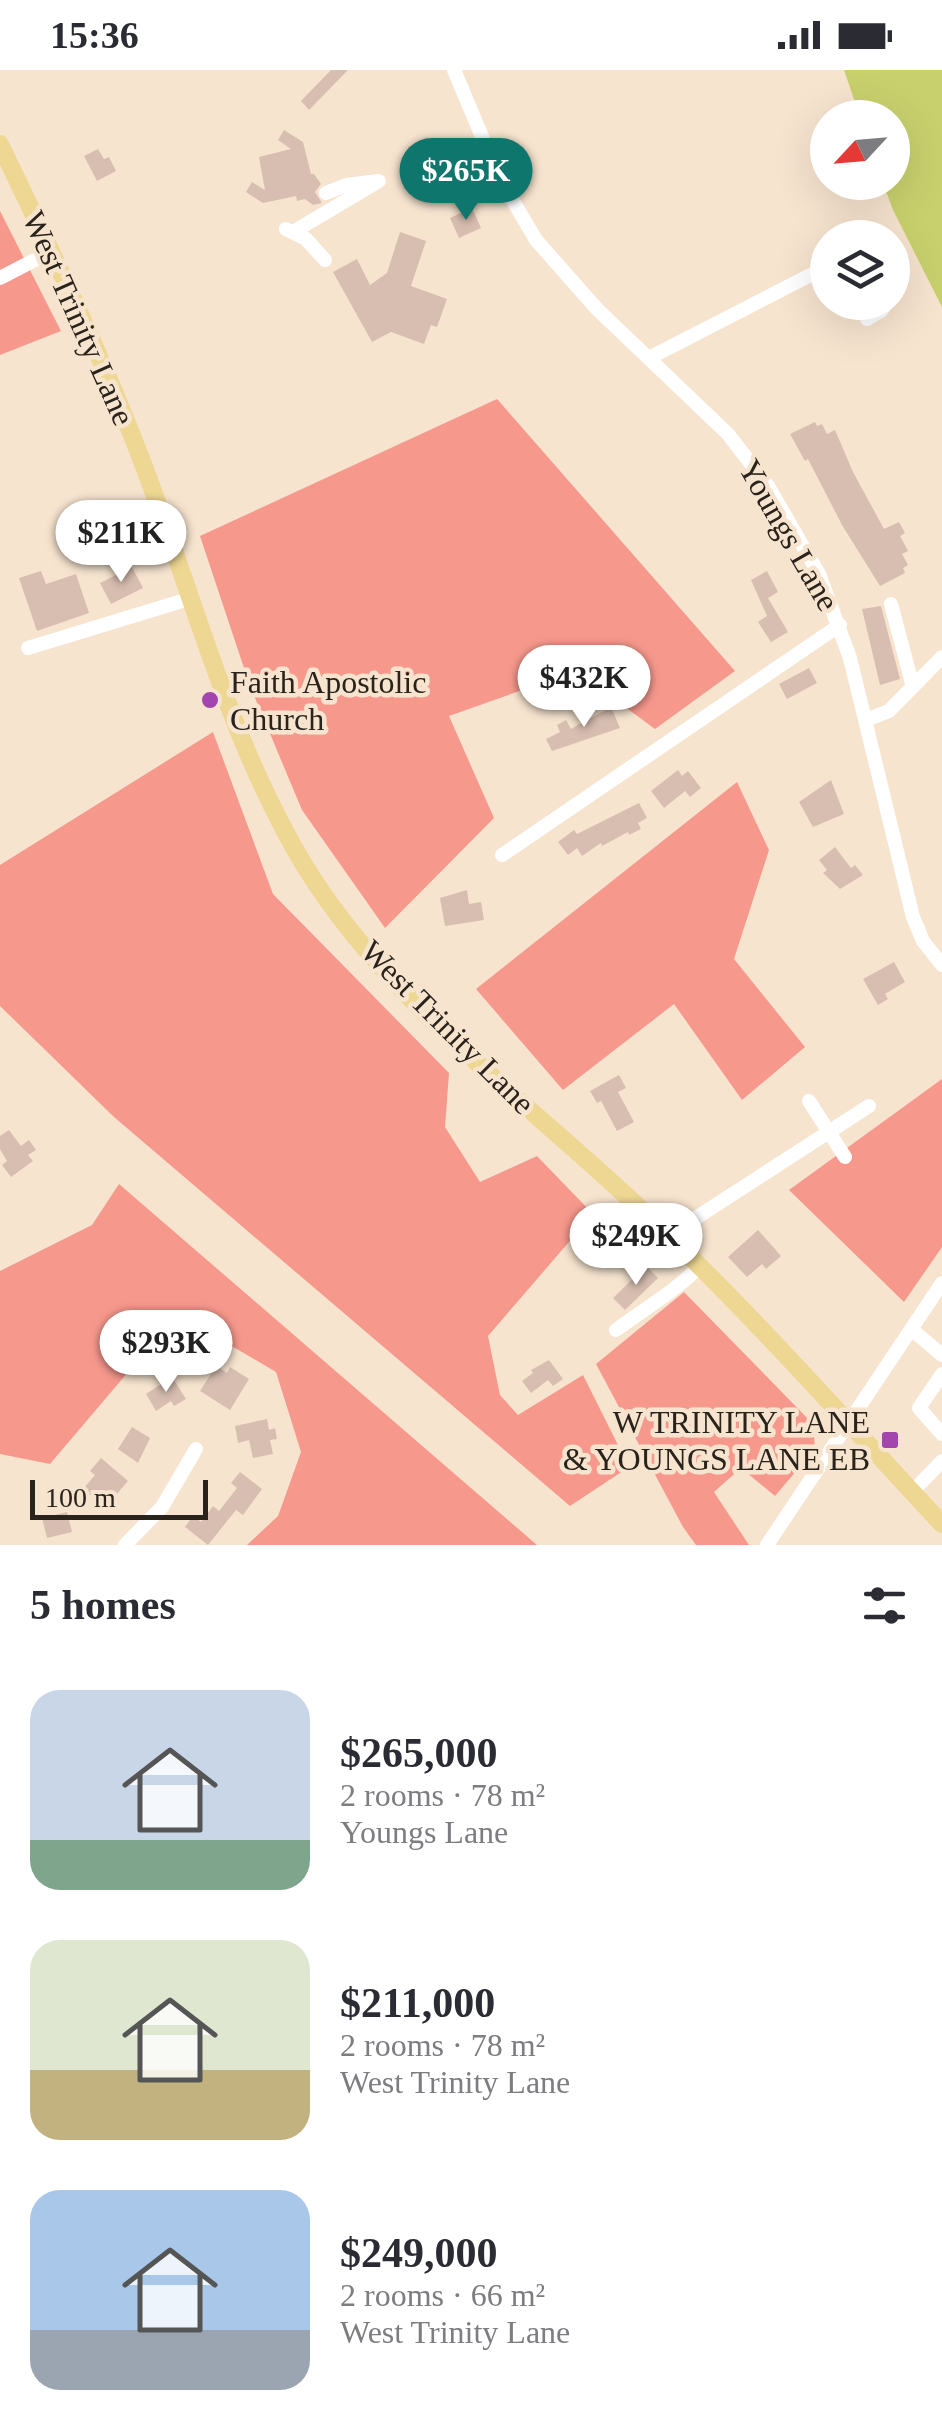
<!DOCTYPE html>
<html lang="en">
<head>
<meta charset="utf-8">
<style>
	body { margin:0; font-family:"Times New Roman",serif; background:#f7f7f7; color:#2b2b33; height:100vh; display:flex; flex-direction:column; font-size:38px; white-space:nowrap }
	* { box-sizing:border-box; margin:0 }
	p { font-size:32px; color:#7c7c81 }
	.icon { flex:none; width:55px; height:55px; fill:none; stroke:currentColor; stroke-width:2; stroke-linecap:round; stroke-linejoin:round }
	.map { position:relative; height:1475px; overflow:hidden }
	.sheet { display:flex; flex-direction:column; background:#fff; flex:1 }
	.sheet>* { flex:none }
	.needle { width:65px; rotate:244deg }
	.tools { position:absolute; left:810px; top:30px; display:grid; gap:20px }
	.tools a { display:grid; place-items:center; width:100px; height:100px; border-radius:50%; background:#fff; box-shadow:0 10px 40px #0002; font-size:50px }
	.scale { position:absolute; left:30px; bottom:25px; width:178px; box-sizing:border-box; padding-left:10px; border:5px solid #2a231b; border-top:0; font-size:28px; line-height:35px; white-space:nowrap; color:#2a231b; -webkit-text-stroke:8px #f7e4cf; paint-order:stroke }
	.price { position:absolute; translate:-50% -85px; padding:0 22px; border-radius:35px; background:#fff; color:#222; font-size:32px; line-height:65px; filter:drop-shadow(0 2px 5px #0008) }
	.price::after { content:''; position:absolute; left:50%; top:60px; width:30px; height:22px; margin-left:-15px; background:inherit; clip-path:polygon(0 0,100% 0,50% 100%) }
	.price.current { background:#0f766e; color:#fff }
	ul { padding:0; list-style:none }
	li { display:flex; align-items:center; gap:30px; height:250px; padding:0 30px }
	li span { display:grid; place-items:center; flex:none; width:280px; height:200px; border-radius:30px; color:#555 }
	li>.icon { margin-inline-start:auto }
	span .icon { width:120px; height:120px; fill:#fffc; stroke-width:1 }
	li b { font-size:42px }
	h2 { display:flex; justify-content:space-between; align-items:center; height:120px; padding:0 30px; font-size:42px }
	.status { display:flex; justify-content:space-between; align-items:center; height:70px; padding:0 50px; background:#fff; direction:ltr }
	.status svg { height:28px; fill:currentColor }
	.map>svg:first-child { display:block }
	.green { fill:#f7988d }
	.water { fill:#c8d06d }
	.building { fill:#d8beb1 }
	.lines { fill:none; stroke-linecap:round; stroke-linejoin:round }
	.minor { stroke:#fff; stroke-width:14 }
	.major { stroke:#edd793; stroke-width:18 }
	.poi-dot { fill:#a245ae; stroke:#f7e4cf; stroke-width:4 }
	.labels { text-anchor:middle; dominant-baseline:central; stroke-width:9; stroke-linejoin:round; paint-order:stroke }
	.street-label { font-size:32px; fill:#2a231b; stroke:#f7e4cf }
	.poi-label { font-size:32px; fill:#2a231b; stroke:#f7e4cf; text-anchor:start }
</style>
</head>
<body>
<div class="status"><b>15:36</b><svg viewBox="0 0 49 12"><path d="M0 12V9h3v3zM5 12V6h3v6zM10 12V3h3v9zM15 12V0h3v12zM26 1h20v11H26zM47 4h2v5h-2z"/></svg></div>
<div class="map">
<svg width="942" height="1475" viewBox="0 0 942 1475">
	<rect width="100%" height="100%" fill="#f7e4cf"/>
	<path class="green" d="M0 141 61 261 0 285Z
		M497 329 735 601 655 659 576 601 449 646 494 748 385 858 302 740 250 616 200 466Z
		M213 662 273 824 449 1003 445 1057 480 1112 537 1086 593 1144 488 1266 500 1325 518 1345 583 1305 629 1397 570 1436 114 1047 0 936V795Z
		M737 712 769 780 734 889 805 977 742 1030 674 934 563 1020 476 919Z
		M942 1009V1177L904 1232 789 1120Z
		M119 1114 537 1475H247L278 1446 301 1382 276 1302 206 1261 140 1288 50 1394 0 1384V1201L92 1155Z
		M684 1222 813 1354 815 1379 775 1426 741 1398 714 1422 749 1475H696L683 1457 596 1294Z"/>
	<path class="water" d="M844 0H942V237L893 140 883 113 892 112V48L860 47Z"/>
	<path class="building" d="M331 0H348L309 40 301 31Z
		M284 60 303 72 311 104H314L321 114 315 122 322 133 313 135 305 129 297 131 296 126 263 133 246 122 252 112 265 120 259 87 291 79 278 70Z
		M98 79 104 89 109 87 116 101 97 111 84 86Z
		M472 138 481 158 459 168 450 148Z
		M400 162 426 171 411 216 447 229 437 257 431 255 424 274 391 262 372 272 333 202 357 189 370 215 387 203Z
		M815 352 817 356 822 354 827 364 835 360 853 402 884 459 899 452 905 463 900 466 908 481 902 484 908 495 903 498 905 503 880 516 842 455 808 389 805 391 790 364Z
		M132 497 143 518 111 534 100 513Z
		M41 501 46 514 76 504 89 543 37 561 19 508Z
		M767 501 778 522 768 528 788 562 771 572 758 552 767 546 751 510Z
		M881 536 900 609 880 615 862 539Z
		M809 598 817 613 787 629 779 614Z
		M611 637 620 658 552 681 546 669 560 662 557 655 566 650 571 659Z
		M678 700 682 706 688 701 701 718 690 727 685 721 664 738 651 721Z
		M831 710 844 744 813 757 799 732Z
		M639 733 647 748 638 753 641 759 629 765 628 762 602 776 601 773 582 786 577 778 568 785 558 772 574 760 577 764Z
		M835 777 851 798 855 795 863 805 840 819 823 803 827 800 819 790Z
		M467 820 469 834 481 832 484 850 445 856 440 828Z
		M894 892 905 912 885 924 888 929 878 935 863 909Z
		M619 1005 626 1018 618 1022 634 1052 617 1061 601 1031 597 1033 590 1021Z
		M9 1060 21 1076 29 1070 36 1080 28 1085 33 1091 11 1107 2 1095 7 1091 0 1079V1066Z
		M758 1160 781 1186 766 1199 762 1194 747 1207 728 1187Z
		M646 1196 658 1208 625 1240 613 1228Z
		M549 1290 563 1309 553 1316 548 1310 531 1323 522 1311 533 1303 531 1300Z
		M216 1296 227 1303 230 1297 249 1309 230 1340 200 1321Z
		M172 1307 186 1329 174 1336 171 1331 156 1341 146 1324Z
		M267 1349 269 1360 275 1358 277 1369 270 1370 273 1384 253 1388 249 1370 238 1373 235 1356Z
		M132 1357 150 1368 138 1393 118 1379Z
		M101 1388 128 1411 105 1438 83 1419 95 1405 90 1401Z
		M240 1402 262 1419 243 1445 236 1440 208 1475 185 1457 193 1446 201 1452 213 1436 219 1441 237 1418 231 1413Z
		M67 1442 72 1462 47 1468 42 1448Z"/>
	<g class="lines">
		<path class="minor" d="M454 0 499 107 536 170 597 239 728 364 768 416 819 504 850 588 913 847 923 871 942 895
			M326 123 346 115 378 111
			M286 159 306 169 325 190
			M293 162 379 111
			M0 208 52 181
			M867 249 881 241 888 232
			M649 288 828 196
			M891 534 913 617
			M28 578 192 528
			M866 650 889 641 942 587
			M502 785 840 555
			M809 1031 845 1087
			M668 1166 869 1036
			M911 1259 942 1285
			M616 1260C644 1239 674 1222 699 1197
			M942 1304 919 1338 942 1364
			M912 1422 942 1391
			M125 1475 162 1437 196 1379
			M767 1475 942 1213"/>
		<path class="major" d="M0 74C49 177 99 279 140 386 193 523 229 672 306 798 392 936 530 1034 647 1145 750 1242 845 1350 942 1454"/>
	</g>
	<g class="poi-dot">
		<circle cx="210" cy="630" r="10"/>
		<rect x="880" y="1360" width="20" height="20" rx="5"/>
	</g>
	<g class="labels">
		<g class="street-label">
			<text transform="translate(79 248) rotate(66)">West Trinity Lane</text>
			<text transform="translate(789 465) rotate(60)">Youngs Lane</text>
			<text transform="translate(448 957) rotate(45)">West Trinity Lane</text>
		</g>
		<g class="poi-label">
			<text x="230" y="612">Faith Apostolic<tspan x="230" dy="37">Church</tspan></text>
			<text x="870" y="1352" text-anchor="end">W TRINITY LANE<tspan x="870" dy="37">&amp; YOUNGS LANE EB</tspan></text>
		</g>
	</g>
</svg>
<div class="tools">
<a><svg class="needle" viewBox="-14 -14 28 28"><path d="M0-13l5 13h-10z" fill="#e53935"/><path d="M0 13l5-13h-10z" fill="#7c7c81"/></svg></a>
<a><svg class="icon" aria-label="layers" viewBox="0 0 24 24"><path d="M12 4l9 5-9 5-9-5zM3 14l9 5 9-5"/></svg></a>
</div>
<div class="scale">100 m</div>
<b class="price current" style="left:466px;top:153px">$265K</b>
<b class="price" style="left:121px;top:515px">$211K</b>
<b class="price" style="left:584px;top:660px">$432K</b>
<b class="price" style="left:636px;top:1218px">$249K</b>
<b class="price" style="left:166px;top:1325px">$293K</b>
</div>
<section class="sheet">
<h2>5 homes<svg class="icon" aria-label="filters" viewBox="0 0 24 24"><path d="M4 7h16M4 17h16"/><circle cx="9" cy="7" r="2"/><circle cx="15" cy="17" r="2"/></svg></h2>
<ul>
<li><span style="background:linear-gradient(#c9d6e8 75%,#7fa58c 0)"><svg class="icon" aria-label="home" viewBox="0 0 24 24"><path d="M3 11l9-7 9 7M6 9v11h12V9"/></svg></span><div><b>$265,000</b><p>2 rooms · 78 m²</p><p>Youngs Lane</p></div></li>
<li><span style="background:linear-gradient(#dfe7d0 65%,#c2b280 0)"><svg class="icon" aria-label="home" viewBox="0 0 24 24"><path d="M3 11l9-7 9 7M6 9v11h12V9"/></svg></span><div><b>$211,000</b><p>2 rooms · 78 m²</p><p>West Trinity Lane</p></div></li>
<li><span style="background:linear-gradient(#a9c7e8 70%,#9aa5b1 0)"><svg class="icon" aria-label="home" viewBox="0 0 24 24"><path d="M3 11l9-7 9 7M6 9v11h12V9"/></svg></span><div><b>$249,000</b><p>2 rooms · 66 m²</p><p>West Trinity Lane</p></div></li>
</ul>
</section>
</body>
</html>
